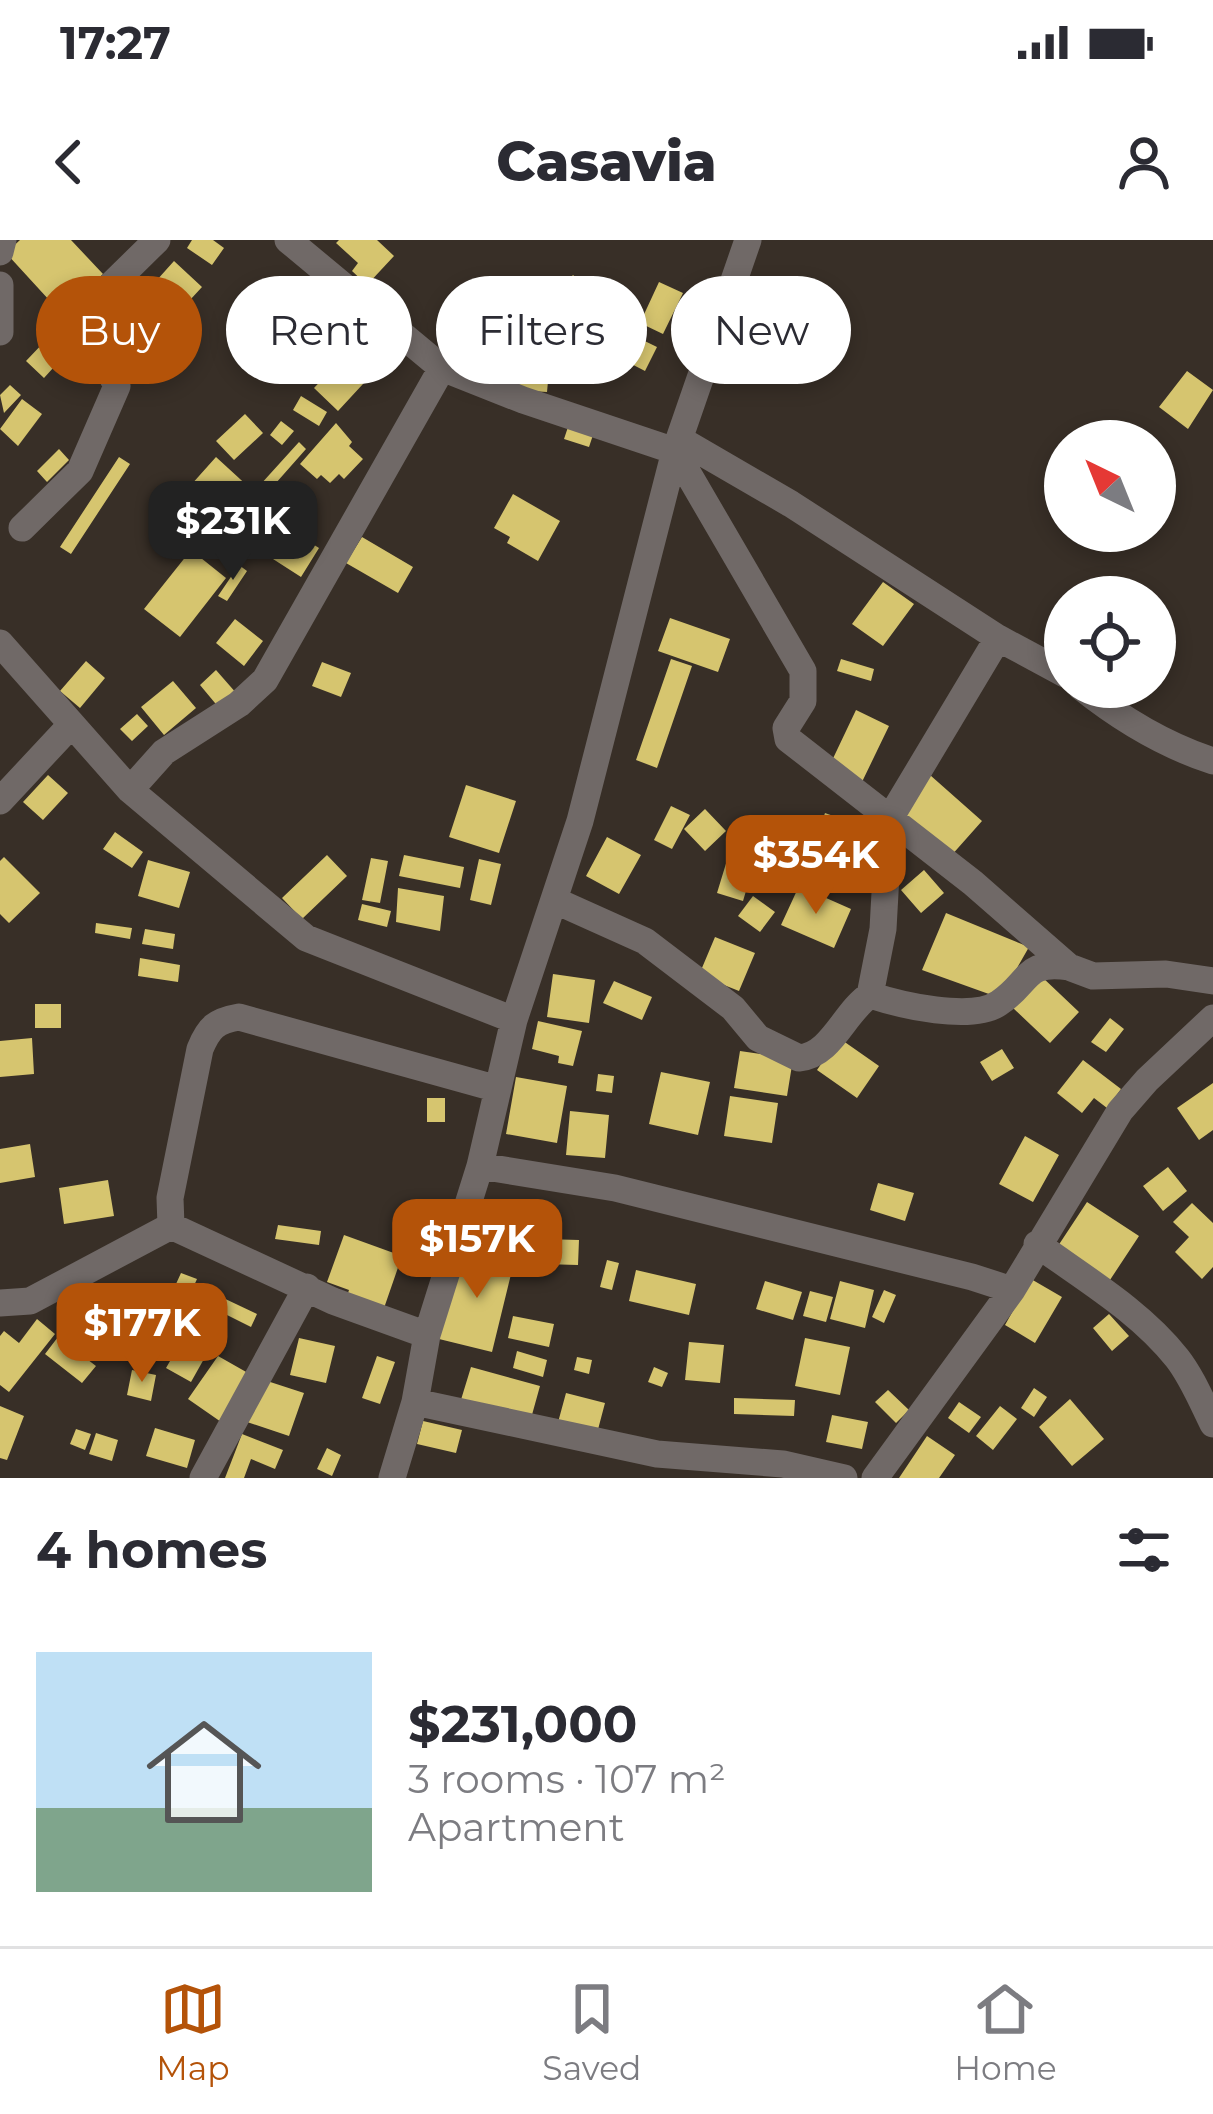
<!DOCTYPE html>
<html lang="en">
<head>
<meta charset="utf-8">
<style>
	body { margin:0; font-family:Montserrat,sans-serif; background:#f2f2f3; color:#2b2b33; height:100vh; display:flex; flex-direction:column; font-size:45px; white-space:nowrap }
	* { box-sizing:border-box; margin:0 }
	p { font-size:39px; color:#7c7c81 }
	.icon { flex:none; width:66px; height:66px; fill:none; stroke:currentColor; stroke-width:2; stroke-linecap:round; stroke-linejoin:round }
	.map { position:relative; height:1238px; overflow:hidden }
	.side { display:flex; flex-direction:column; background:#fff; flex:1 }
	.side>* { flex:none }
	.banner { position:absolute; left:36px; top:36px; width:1143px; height:108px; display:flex; gap:24px }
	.needle { width:78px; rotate:317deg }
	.controls { position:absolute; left:1044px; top:180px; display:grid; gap:24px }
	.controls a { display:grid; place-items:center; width:132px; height:132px; border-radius:50%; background:#fff; box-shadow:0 6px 18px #0003; font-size:60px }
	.price { position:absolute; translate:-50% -102px; padding:0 27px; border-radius:24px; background:#b45309; color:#fff; font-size:39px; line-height:78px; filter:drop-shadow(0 3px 6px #0008) }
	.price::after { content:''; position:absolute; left:50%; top:72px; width:36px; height:27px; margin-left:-18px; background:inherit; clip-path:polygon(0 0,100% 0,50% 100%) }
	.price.selected { background:#222; color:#fff }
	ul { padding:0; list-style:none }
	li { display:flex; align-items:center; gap:36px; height:300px; padding:0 36px }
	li+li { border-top:3px solid #e1e1e2 }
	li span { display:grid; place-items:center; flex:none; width:336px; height:240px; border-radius:0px; color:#555 }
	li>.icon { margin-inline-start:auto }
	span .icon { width:144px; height:144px; fill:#fffc; stroke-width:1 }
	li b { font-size:51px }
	h2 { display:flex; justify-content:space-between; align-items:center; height:144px; padding:0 36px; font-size:51px }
	.chip { padding:0 42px; border-radius:54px; background:#fff; box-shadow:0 6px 18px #0003; font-size:42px; line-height:108px }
	.chip.selected { background:#b45309; color:#fff }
	.status { display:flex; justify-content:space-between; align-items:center; height:84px; padding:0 60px; background:#fff; direction:ltr }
	.status svg { height:33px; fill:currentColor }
	header { display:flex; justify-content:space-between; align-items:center; height:156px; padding:0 36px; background:#fff; font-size:54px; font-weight:800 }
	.tab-bar { display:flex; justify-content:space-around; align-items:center; height:168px; border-top:3px solid #e1e1e2; background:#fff; font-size:33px; color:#7c7c81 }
	.tab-bar a { display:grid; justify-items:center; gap:6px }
	.tab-bar .selected { color:#b45309 }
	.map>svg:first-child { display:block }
	.building { fill:#d6c56f }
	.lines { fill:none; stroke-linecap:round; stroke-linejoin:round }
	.minor { stroke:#706967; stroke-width:27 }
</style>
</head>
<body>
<div class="status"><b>17:27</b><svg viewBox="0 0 49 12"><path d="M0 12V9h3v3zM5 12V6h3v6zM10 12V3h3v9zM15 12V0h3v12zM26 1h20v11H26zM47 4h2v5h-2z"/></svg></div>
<header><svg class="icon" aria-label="back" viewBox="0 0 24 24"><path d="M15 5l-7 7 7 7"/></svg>Casavia<svg class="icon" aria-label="person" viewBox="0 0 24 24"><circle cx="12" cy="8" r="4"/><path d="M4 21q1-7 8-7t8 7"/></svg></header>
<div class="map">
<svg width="1213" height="1238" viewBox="0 0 1213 1238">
	<rect width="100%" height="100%" fill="#382f27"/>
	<path class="building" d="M20 0H71L103 34 61 73 6 13Z
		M192 0H213L224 8 212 25 187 8Z
		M339 0H377L394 16 367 45 352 31 358 23 336 3Z
		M174 21 202 47 166 86 139 60Z
		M573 35 599 58 576 84 564 73 555 83 541 71Z
		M659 42 683 53 663 94 640 83Z
		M348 55 390 91 365 118 324 82Z
		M128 80 150 95 129 125 107 110Z
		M616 87 657 107 645 131 612 114 604 139 583 132 593 99 607 104Z
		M45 101 63 117 44 138 26 121Z
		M520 107 551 110 547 152 516 150Z
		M351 109 375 131 338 171 314 148Z
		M1187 131 1213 150 1188 189 1159 167Z
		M10 145 21 155 4 173 0 155Z
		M301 156 327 172 319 186 293 170Z
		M22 159 42 174 18 206 0 189Z
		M245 174 263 193 234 220 216 201Z
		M281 181 294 191 282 205 270 195Z
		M336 183 352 202 349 206 363 219 344 239 339 234 330 243 321 235 317 239 300 224Z
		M569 184 594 192 589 207 564 199Z
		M299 202 306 209 268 252 260 245Z
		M59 209 69 220 47 242 37 231Z
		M119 217 130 224 71 314 60 307Z
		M216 217 252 250 217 288 182 255Z
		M513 254 560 281 538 321 507 303 510 297 494 288Z
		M292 291 319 308 301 337 273 319Z
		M362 297 413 327 398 353 346 323Z
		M191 310 226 338 180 397 144 369Z
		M239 325 247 331 227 361 218 356Z
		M883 342 914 364 883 406 852 384Z
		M670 378 730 399 718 432 658 411Z
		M235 379 263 401 244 426 216 403Z
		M671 419 692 426 657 528 636 520Z
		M841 419 874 429 871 441 837 431Z
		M86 421 105 438 80 468 60 451Z
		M322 422 351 433 341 457 312 446Z
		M216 430 237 454 220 469 200 445Z
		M173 441 196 468 164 495 141 467Z
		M856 470 889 486 861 544 828 529Z
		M137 474 148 486 132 501 120 489Z
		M48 535 68 553 43 580 23 562Z
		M930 535 982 581 950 617 898 572Z
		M466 545 516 561 499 613 449 597Z
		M671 566 690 575 672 609 654 600Z
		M705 569 726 591 705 611 684 589Z
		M825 573 884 594 863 652 805 631Z
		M115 592 143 612 132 628 103 609Z
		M607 597 641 615 619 654 586 636Z
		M327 615 347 636 302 679 282 658Z
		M404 615 464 627 460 648 399 636Z
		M4 617 40 653 9 683 0 674V621Z
		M728 617 754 624 743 661 717 653Z
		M371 618 388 621 380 663 362 660Z
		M479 619 501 624 491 665 470 660Z
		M148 620 190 632 179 668 138 656Z
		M924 630 944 653 921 673 901 650Z
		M799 646 851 669 834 708 781 685Z
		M398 648 444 656 440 691 396 682Z
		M753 656 775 672 760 692 738 676Z
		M362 664 391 671 387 687 358 680Z
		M946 673 1029 707 1000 758 922 730Z
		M96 683 132 688 130 699 95 693Z
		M145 689 175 694 173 709 142 704Z
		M715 697 755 713 739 751 699 735Z
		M140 718 180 725 178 742 138 736Z
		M553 734 595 740 589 783 547 777Z
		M1041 736 1079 772 1050 803 1012 767Z
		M614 741 652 757 642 780 603 763Z
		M35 764H61V788H35Z
		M1110 778 1124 789 1106 812 1091 802Z
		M538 781 582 791 573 826 558 823 559 816 532 809Z
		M32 798 34 834 0 837V801Z
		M839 798 879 826 857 858 817 830Z
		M1002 809 1014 828 992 841 980 822Z
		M740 811 793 819 787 856 734 848Z
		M1083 820 1121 849 1107 868 1094 858 1082 873 1057 853Z
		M661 832 710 842 698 895 649 884Z
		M598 834 614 836 612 853 596 851Z
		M516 837 567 846 557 903 506 894Z
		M1213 843V890L1199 900 1177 868Z
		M730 856 778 863 772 903 724 896Z
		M427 858H445V882H427Z
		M570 871 609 875 605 918 566 915Z
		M1025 896 1059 915 1033 962 999 944Z
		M30 904 35 937 0 943V909Z
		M1168 927 1187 951 1163 971 1143 946Z
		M108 940 114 976 64 984 59 948Z
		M878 943 914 953 905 981 870 970Z
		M1087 962 1139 996 1108 1043 1056 1009Z
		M1192 963 1213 983V1027L1202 1039 1175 1012 1189 997 1173 982Z
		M278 985 321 991 319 1005 275 999Z
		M344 995 402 1016 383 1071 346 1059 349 1050 327 1042Z
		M544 999 579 1000 578 1025 543 1024Z
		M462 1009 514 1022 492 1112 439 1099Z
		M607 1020 619 1023 612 1050 600 1047Z
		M636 1030 696 1044 689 1075 629 1061Z
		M181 1033 197 1039 182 1072 166 1066Z
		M1031 1039 1062 1057 1035 1103 1005 1085Z
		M765 1041 802 1052 793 1080 756 1069Z
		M840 1041 874 1050 865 1088 830 1079Z
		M884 1050 896 1055 884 1083 872 1077Z
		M810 1051 833 1057 826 1082 803 1076Z
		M76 1053 117 1068 101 1111 60 1096Z
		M219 1056 257 1074 251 1087 213 1068Z
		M193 1063 208 1071 195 1096 180 1088Z
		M132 1074 167 1082 164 1099 129 1091Z
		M1109 1074 1129 1096 1112 1111 1093 1088Z
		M513 1076 554 1084 549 1107 508 1098Z
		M37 1079 55 1094 9 1152 0 1145V1096L4 1091 19 1103Z
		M185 1095 209 1110 191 1142 166 1128Z
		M58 1097 96 1126 82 1143 45 1114Z
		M299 1098 335 1106 326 1143 290 1135Z
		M805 1098 850 1107 840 1155 795 1146Z
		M689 1102 724 1105 720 1143 685 1140Z
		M517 1111 547 1120 543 1137 513 1128Z
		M218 1116 255 1137 224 1184 188 1159Z
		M377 1116 395 1122 380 1164 362 1158Z
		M577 1117 592 1120 589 1134 574 1130Z
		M471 1127 540 1146 530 1182 460 1163Z
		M654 1127 668 1133 662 1147 648 1142Z
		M132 1130 156 1135 151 1161 127 1155Z
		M261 1139 304 1153 289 1196 247 1182Z
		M1034 1148 1047 1157 1034 1177 1021 1168Z
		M888 1150 909 1170 896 1183 875 1162Z
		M566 1153 605 1163 596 1197 557 1186Z
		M734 1158 795 1160 794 1176 734 1174Z
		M1070 1159 1104 1199 1072 1226 1039 1187Z
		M959 1162 981 1177 969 1193 948 1178Z
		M0 1166 24 1176 7 1220 0 1218Z
		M1000 1166 1017 1179 993 1210 976 1196Z
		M832 1175 868 1182 862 1209 826 1202Z
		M423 1181 462 1190 456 1213 417 1204Z
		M155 1188 195 1200 187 1228 146 1216Z
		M76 1189 91 1194 85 1210 70 1204Z
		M96 1193 118 1200 112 1221 89 1214Z
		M242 1194 283 1210 275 1229 251 1219 244 1238H225Z
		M927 1196 955 1215 939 1238H899Z
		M327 1208 341 1215 332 1236 317 1229Z"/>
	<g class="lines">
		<path class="minor" d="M288 0 442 128 523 160 675 211 803 431V461L786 488 788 499 973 643 1069 727 1093 736 1166 734 1213 741
			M0 12 3 0
			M0 45V92
			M679 199 791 264 998 398 1065 434
			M22 288 80 231 117 146 104 121 101 55 157 0
			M0 403 130 550 306 698 514 780
			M1081 447C1121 479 1164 505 1213 521
			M130 550 164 512 239 464 265 440 442 128
			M0 561 71 485
			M556 661 645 701 733 768 758 798 799 818C832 815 844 772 870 755 900 765 972 782 999 763 1030 743 1024 720 1069 727
			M870 755 883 689 889 580 998 398
			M480 926 615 948 972 1037 1012 1050
			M171 986 170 958 200 809C209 787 216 781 239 777L498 849
			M1037 1004C1085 1039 1140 1071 1177 1118 1192 1137 1202 1162 1213 1184
			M0 1063 30 1061 171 986 333 1061 427 1095
			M415 1162 657 1214 783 1224 844 1238
			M203 1238 307 1047
			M392 1238 415 1162 427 1095 480 926 514 780 580 581 675 211 748 0
			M875 1238 1012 1050 1120 871 1147 840 1213 778"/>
	</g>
</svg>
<div class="controls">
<a><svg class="needle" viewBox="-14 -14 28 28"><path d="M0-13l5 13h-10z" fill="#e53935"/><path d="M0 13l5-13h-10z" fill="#7c7c81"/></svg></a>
<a><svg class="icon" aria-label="locate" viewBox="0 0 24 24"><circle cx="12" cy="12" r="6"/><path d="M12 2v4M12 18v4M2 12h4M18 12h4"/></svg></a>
</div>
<b class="price selected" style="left:233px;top:343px">$231K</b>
<b class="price" style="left:816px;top:677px">$354K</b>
<b class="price" style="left:477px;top:1061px">$157K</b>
<b class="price" style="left:142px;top:1145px">$177K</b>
<div class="banner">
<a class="chip selected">Buy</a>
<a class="chip">Rent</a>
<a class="chip">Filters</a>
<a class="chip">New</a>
</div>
</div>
<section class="side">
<h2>4 homes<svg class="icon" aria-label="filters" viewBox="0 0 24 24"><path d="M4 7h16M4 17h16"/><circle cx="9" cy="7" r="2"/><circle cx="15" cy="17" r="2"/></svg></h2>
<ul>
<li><span style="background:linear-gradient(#bfe0f5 65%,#7fa58c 0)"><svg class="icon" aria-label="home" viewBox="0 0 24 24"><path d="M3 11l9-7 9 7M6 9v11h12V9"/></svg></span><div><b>$231,000</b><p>3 rooms · 107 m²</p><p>Apartment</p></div></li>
</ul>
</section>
<nav class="tab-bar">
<a class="selected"><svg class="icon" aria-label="map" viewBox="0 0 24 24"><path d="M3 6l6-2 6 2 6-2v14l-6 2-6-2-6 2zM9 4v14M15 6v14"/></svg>Map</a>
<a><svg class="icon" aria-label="saved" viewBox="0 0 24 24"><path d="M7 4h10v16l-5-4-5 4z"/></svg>Saved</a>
<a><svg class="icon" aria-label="home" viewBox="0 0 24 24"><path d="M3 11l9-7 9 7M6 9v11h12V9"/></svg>Home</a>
</nav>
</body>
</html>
